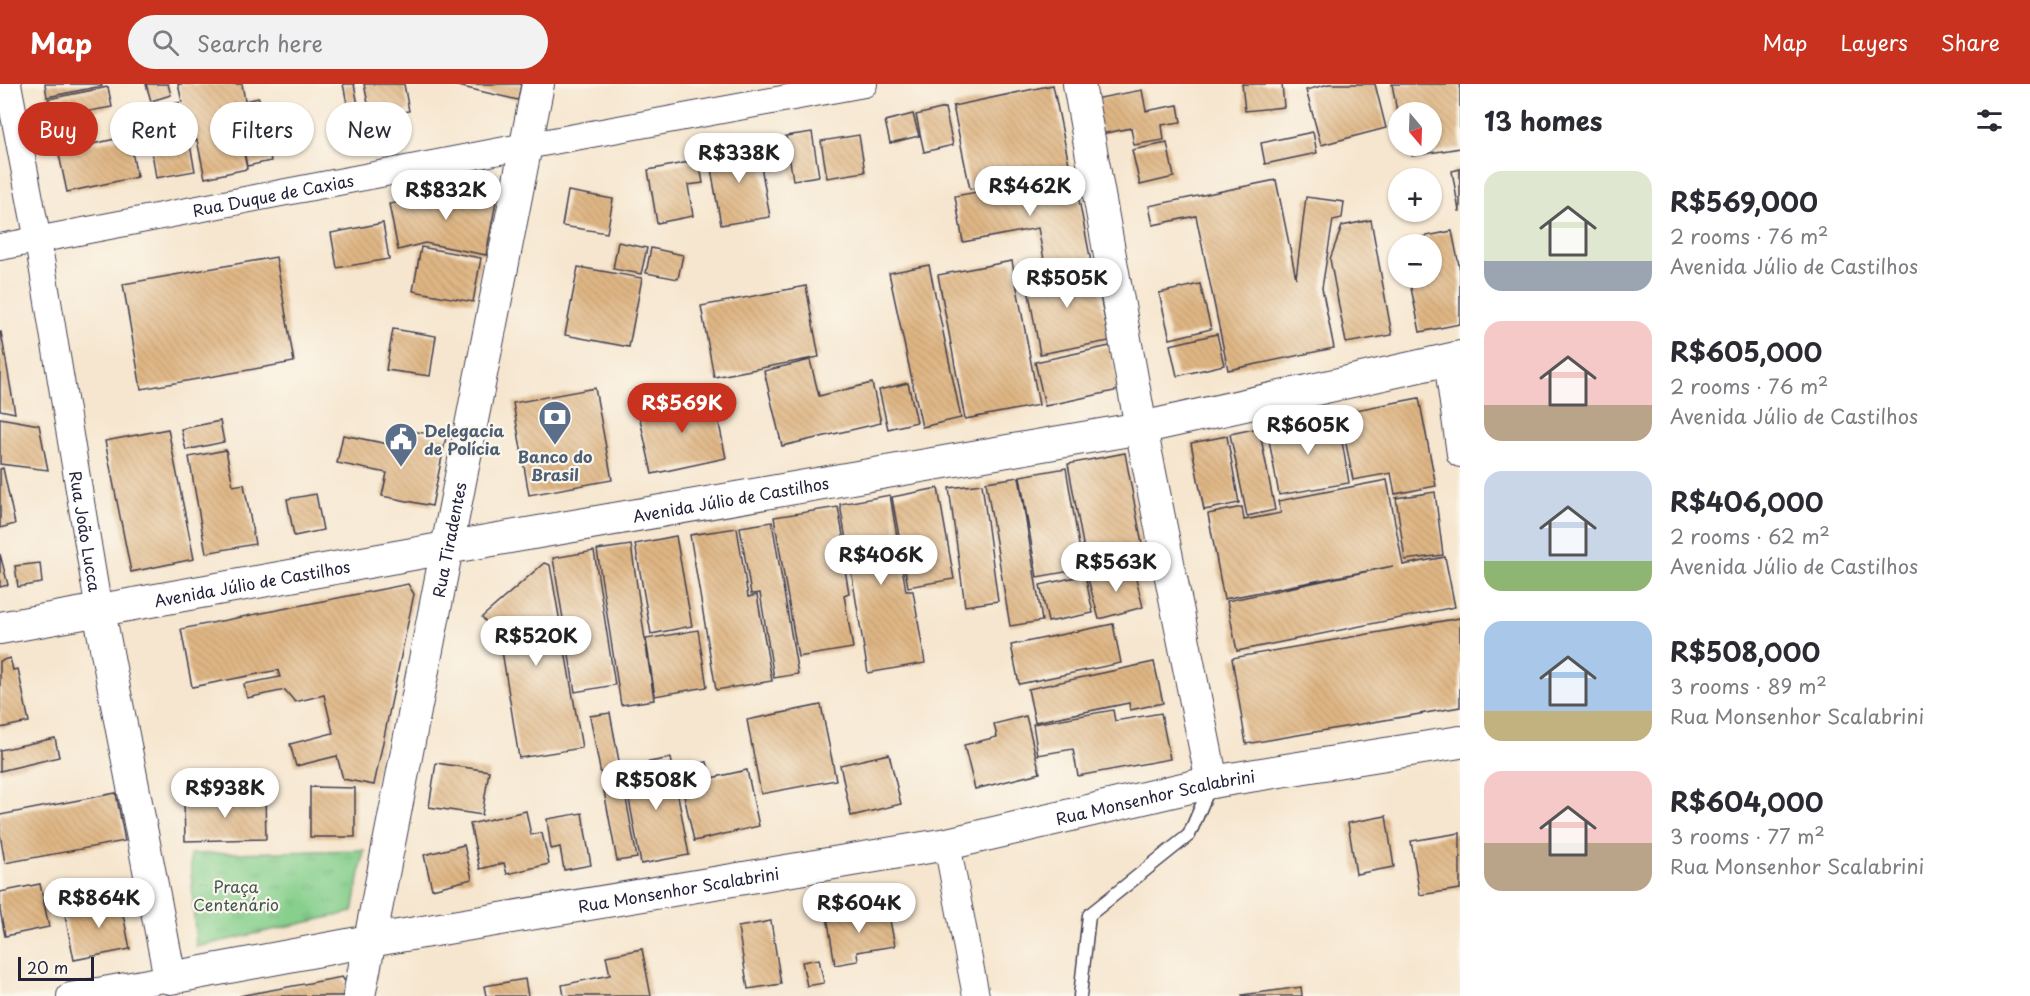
<!DOCTYPE html>
<html lang="en">
<head>
<meta charset="utf-8">
<style>
	body { margin:0; font-family:"Playpen Sans",sans-serif; background:#f2f2f3; color:#2b2b33; height:100vh; display:flex; flex-direction:column; font-size:22px; white-space:nowrap }
	* { box-sizing:border-box; margin:0 }
	p { font-size:20px; color:#7c7c81 }
	.icon { flex:none; width:33px; height:33px; fill:none; stroke:currentColor; stroke-width:2; stroke-linecap:round; stroke-linejoin:round }
	.map { position:relative; flex:1; overflow:hidden }
	.details { display:flex; flex-direction:column; background:#fff; width:570px }
	.details>* { flex:none }
	.guide { position:absolute; left:18px; top:18px; width:570px; height:54px; display:flex; gap:12px }
	.needle { width:39px; rotate:161deg }
	.tools { position:absolute; left:1388px; top:18px; display:grid; gap:12px }
	.tools a { display:grid; place-items:center; width:54px; height:54px; border-radius:50%; background:#fff; box-shadow:0 2px 4px #0004; font-size:30px }
	.scale { position:absolute; left:18px; bottom:15px; width:76px; box-sizing:border-box; padding-left:6px; border:3px solid #22223b; border-top:0; font-size:16px; line-height:21px; white-space:nowrap; color:#22223b; -webkit-text-stroke:4px #fbf7ec; paint-order:stroke }
	.price { position:absolute; translate:-50% -51px; padding:0 14px; border-radius:21px; background:#fff; color:#222; font-size:20px; line-height:39px; filter:drop-shadow(0 2px 3px #0008) }
	.price::after { content:''; position:absolute; left:50%; top:36px; width:18px; height:14px; margin-left:-9px; background:inherit; clip-path:polygon(0 0,100% 0,50% 100%) }
	.price.on { background:#c8321e; color:#fff }
	ul { padding:0; list-style:none }
	li { display:flex; align-items:center; gap:18px; height:150px; padding:0 24px }
	li span { display:grid; place-items:center; flex:none; width:168px; height:120px; border-radius:18px; color:#555 }
	li>.icon { margin-inline-start:auto }
	span .icon { width:72px; height:72px; fill:#fffc; stroke-width:1 }
	li b { font-size:26px }
	h2 { display:flex; justify-content:space-between; align-items:center; height:72px; padding:0 24px; font-size:26px }
	.tag { padding:0 21px; border-radius:27px; background:#fff; box-shadow:0 2px 4px #0004; font-size:21px; line-height:54px }
	.tag.on { background:#c8321e; color:#fff }
	header { display:flex; align-items:center; gap:36px; box-sizing:border-box; height:84px; padding:0 30px; background:#c8321e; color:#fff }
	header strong { font-size:28px }
	nav { display:flex; gap:33px; margin-inline-start:auto; font-size:21px }
	.search { width:420px; height:54px; background:#f2f2f3; display:flex; align-items:center; gap:15px; box-sizing:border-box; padding:0 21px; border-radius:33px; color:#7c7c81; font-size:22px }
	main { display:flex; flex:1; min-height:0 }
	.map>svg:first-child { display:block }
	.park { fill:url(#park-tufts); stroke:#547864; stroke-width:1.5 }
	.building { fill:url(#building-back-hatch) }
	.lines { fill:none; stroke-linecap:round; stroke-linejoin:round }
	.service-casing { stroke:#423f51; stroke-width:15 }
	.minor-casing { stroke:#423f51; stroke-width:28 }
	.tertiary-casing { stroke:#423f51; stroke-width:34 }
	.service { stroke:#fff; stroke-width:12 }
	.minor { stroke:#fff; stroke-width:26 }
	.tertiary { stroke:#fff; stroke-width:32 }
	.labels { text-anchor:middle; dominant-baseline:central; stroke-width:4.5; stroke-linejoin:round; paint-order:stroke }
	.street-label { font-size:16px; fill:#22223b; stroke:#fbf7ec }
	.service-label { font-size:16px; font-weight:bold; fill:#4e5e75; stroke:#fbf7ec; text-anchor:start }
	.park-label { font-size:16px; fill:#405653; stroke:#fbf7ec }
</style>
</head>
<body>
<header>
<strong>Map</strong>
<div class="search"><svg class="icon" aria-label="search" viewBox="0 0 24 24"><circle cx="10" cy="10" r="6"/><path d="M15 15l6 6"/></svg>Search here</div>
<nav><a>Map</a><a>Layers</a><a>Share</a></nav>
</header>
<main>
<div class="map">
<svg width="1460" height="912" viewBox="0 0 1460 912">
	<defs>
		<pattern id="park-tufts" width="24" height="20" patternUnits="userSpaceOnUse" patternTransform="scale(1.5)"><rect width="24" height="20" fill="#86cf8c"/><path d="M3 7l-1-3M5 7V3M7 7l1-3M15 17l-1-3M17 17v-4M19 17l1-3" fill="none" stroke="#73b17a"/></pattern>
		<pattern id="building-back-hatch" width="6" height="6" patternUnits="userSpaceOnUse" patternTransform="scale(1.5)"><rect width="6" height="6" fill="#dfb684"/><path d="M-1 5l2 2M0 0l6 6M5-1l2 2" fill="none" stroke="#bf9c73"/></pattern>
	</defs>
	<rect width="100%" height="100%" fill="#fbf7ec"/>
	<filter id="ink" filterUnits="userSpaceOnUse"><feTurbulence type="fractalNoise" baseFrequency=".0167" numOctaves="2"/><feDisplacementMap in="SourceGraphic" scale="12" xChannelSelector="R" yChannelSelector="G"/><feConvolveMatrix kernelMatrix="1 2 1 2 8 2 1 2 1" color-interpolation-filters="sRGB"/></filter>
	<filter id="wash" filterUnits="userSpaceOnUse"><feTurbulence type="fractalNoise" baseFrequency=".008" numOctaves="4" result="noise"/><feDisplacementMap in="SourceGraphic" scale="24" xChannelSelector="R" yChannelSelector="G"/><feGaussianBlur stdDeviation="1.35" result="paint"/><feColorMatrix in="noise" values="0 0 0 0 0 0 0 0 0 0 0 0 0 0 0 0 0 1.4 0 .05"/><feComposite in="paint" operator="in"/></filter>
	<g filter="url(#wash)">
		<rect width="100%" height="100%" fill="#f6e6cf"/>
		<path class="park" d="M364 766 353 828 196 863 190 770Z"/>
		<g id="blocks">
			<path class="building" d="M45 0H101L102 2 47 13Z
				M146 0H168L171 11 151 17Z
				M178 0H242L245 17 259 14 271 77 247 82 234 18 247 85 205 94 197 56 148 65 140 26 182 18Z
				M343 0H354L361 37 351 39Z
				M364 0H404L409 27 371 34Z
				M449 0H521L518 16Z
				M1242 0H1282L1284 23 1245 27Z
				M1329 0H1375L1386 44 1321 61 1306 6Z
				M1392 0H1460V64L1412 72 1410 62H1431V28H1397Z
				M1053 1 1070 85 970 105 953 22Z
				M108 3 112 23 52 34 48 15Z
				M1142 6 1146 27 1178 21 1181 38 1162 41 1164 56 1134 61 1131 44 1101 50 1094 15Z
				M945 24 953 61 924 68 916 31Z
				M913 30 919 52 890 59 885 37Z
				M84 41 88 61 129 52 137 93 67 108 54 47Z
				M812 48 819 92 793 96 786 52Z
				M1313 48 1317 69 1265 80 1261 59Z
				M859 51 865 88 827 94 821 57Z
				M757 59 770 133 721 141 708 68Z
				M1167 59 1174 93 1140 101 1132 66Z
				M190 61 195 87 156 94 152 68Z
				M699 76 703 99 688 101 693 132 657 139 648 86Z
				M1460 85V127H1459L1452 87Z
				M1074 90 1091 178 1046 186 1038 144 963 158 955 112Z
				M1276 96 1296 194 1306 113 1344 118 1342 134 1333 136 1322 204 1334 264 1228 286 1196 132 1153 141 1149 122Z
				M487 103 497 112 486 171 425 159 398 166 389 120Z
				M568 107 613 115 607 149 562 142Z
				M1371 136 1392 251 1346 259 1330 175 1342 142Z
				M383 139 389 175 337 184 331 149Z
				M1452 147 1460 186V240L1420 248 1409 194H1431V160H1403L1402 157Z
				M618 158 647 164 641 190 613 185Z
				M421 163 481 174 473 218 413 207Z
				M651 164 683 171 678 195 646 189Z
				M276 173 294 278 141 305 123 200Z
				M1012 177 1039 321 965 335 938 191Z
				M1094 180 1109 257 1040 270 1026 193Z
				M929 181 961 334 922 343 889 189Z
				M578 183 642 194 629 263 565 251Z
				M1200 200 1211 245 1170 255 1159 209Z
				M806 202 819 273 714 293 701 222Z
				M393 245 436 252 430 292 386 286Z
				M0 248H1L15 329 0 326Z
				M1217 250 1224 281 1177 292 1170 261Z
				M1110 262 1119 306 1045 322 1035 278Z
				M810 276 819 312 872 299 881 339 782 362 764 287Z
				M908 299 917 338 888 345 879 306Z
				M595 304 612 396 529 411 513 319Z
				M713 310 726 374 652 390 638 326Z
				M1419 314 1436 402 1395 410 1391 389 1353 396 1340 329Z
				M1338 333 1349 399 1279 411 1267 345Z
				M0 334 39 341 48 386 0 380Z
				M220 337 224 358 186 366 181 345Z
				M1259 344 1275 426 1247 432 1230 350Z
				M168 345 194 475 131 488 105 357Z
				M401 345 446 353 432 422 382 412 387 389 337 379 343 351 398 362Z
				M1227 352 1239 419 1204 426 1191 359Z
				M226 366 233 402 244 400 255 460 206 469 189 373Z
				M1125 369 1145 476 1088 487 1068 380Z
				M3 384 15 440 0 444V385Z
				M1066 384 1083 485 1037 493 1020 392Z
				M1019 393 1042 537 1010 542 986 398Z
				M1387 396 1403 481 1445 473 1455 523 1237 567 1227 517 1393 482 1224 515 1208 430 1242 423 1244 436 1281 429 1278 417Z
				M982 400 998 517 965 522 949 404Z
				M938 404 954 495 908 503 892 413Z
				M1435 408 1443 471 1405 476 1396 414Z
				M316 410 323 446 294 452 287 415Z
				M890 411 906 507H913L925 579 868 589 840 420Z
				M838 423 849 486H845L849 509 844 511 853 564 798 573 774 433Z
				M772 438 798 590 774 594 760 509 751 510 740 443Z
				M737 444 748 513 757 511 772 597 716 606 690 451Z
				M676 452 692 542 651 550 635 460Z
				M631 461 654 616 621 621 597 466Z
				M594 467 615 601 575 608 553 474Z
				M0 470 8 501 0 503Z
				M40 479 42 499 18 503 15 482Z
				M544 479 550 481 582 664 519 674 500 554 482 533Z
				M1133 483 1143 523 1099 535 1088 495Z
				M1085 491 1093 529 1048 538 1040 501Z
				M408 500 414 510 374 701 343 695 337 672 296 682 290 660 333 649 324 611 295 618 285 606 247 614 244 600 280 593 278 586 192 603 181 545Z
				M1460 534V623L1246 660 1232 574Z
				M1113 540 1121 579 1019 600 1011 561Z
				M698 546 707 603 655 612 646 555Z
				M10 574 13 586 18 585 29 638 0 644V577Z
				M1154 578 1163 619 1130 626 1129 619 1035 638 1028 605Z
				M821 621 836 696 761 710 747 636Z
				M1113 626 1115 637 1161 629 1170 675 1078 692 1073 665 1038 671 1033 640Z
				M610 629 637 774 617 777 590 632Z
				M1026 632 1040 689 975 705 964 661 997 653 994 640Z
				M55 654 59 673 0 687V666Z
				M889 670 901 720 851 732 840 681Z
				M671 674 689 771 641 780 623 683Z
				M707 678 711 694 747 686 759 742 694 757 678 684Z
				M436 679 489 687 482 731 429 723Z
				M310 703 355 704V753H310Z
				M116 709 125 757 5 779 0 750V731Z
				M265 713 266 755 185 757 184 715Z
				M526 727 531 751 542 749 549 780 507 790 504 779 480 785 470 740Z
				M582 729 591 781 564 786 560 763 551 765 547 735Z
				M1386 732 1394 783 1356 790 1348 739Z
				M1460 749V805L1420 811 1411 757Z
				M464 761 472 795 432 805 424 771Z
				M40 800 49 843 5 852 0 826V808Z
				M118 805 130 865 74 876 65 831 103 824 100 808Z
				M888 826 895 862 857 868 858 877 835 881 827 832 850 828 851 832Z
				M771 837 781 900 748 905 738 843Z
				M642 865 651 912H564L562 901 610 891 606 872Z
				M819 875 824 899 807 902 802 878Z
				M342 893 347 900 345 912H239Z
				M525 895 528 912H486L484 902Z
				M1301 903 1302 912H1243L1242 911Z"/>
		</g>
	</g>
	<g filter="url(#ink)">
		<use href="#blocks" fill-opacity="0" stroke="#423f51" stroke-width="1.5"/>
		<g class="lines">
			<g class="service-casing">
				<path id="service" d="M1080 912 1089 831 1189 751 1210 702"/>
			</g>
			<g class="minor-casing">
				<g id="minor">
					<path id="s1" d="M8 0 38 157 99 527"/>
					<path id="s2" d="M0 163 526 62 864 0"/>
					<path d="M1447 276 1460 370"/>
					<path d="M947 760 976 912"/>
					<path d="M70 912 170 894"/>
				</g>
			</g>
			<g class="tertiary-casing">
				<g id="tertiary">
					<path d="M1079 0 1141 344 1212 698"/>
					<path id="s3" d="M99 527 170 894 369 857 947 760 1212 698 1460 658"/>
					<path id="s4" d="M0 544 446 464 1141 344 1460 273"/>
					<path id="s5" d="M359 912 538 0"/>
				</g>
			</g>
			<use href="#service" class="service"/>
			<use href="#minor" class="minor"/>
			<use href="#tertiary" class="tertiary"/>
		</g>
	</g>
	<defs>
		<g id="bank-pin" transform="scale(1.725)"><path d="M0 17L-7.5 6A9.5 9.5 0 1 1 7.5 6Z" fill="#5c6f8a" stroke="#fbf7ec"/><path d="M-6-4H6V4H-6ZM0-2.3a2.3 2.3 0 1 0 0 4.6a2.3 2.3 0 1 0 0-4.6Z" fill="#fff"/></g>
		<g id="civic-pin" transform="scale(1.725)"><path d="M0 17L-7.5 6A9.5 9.5 0 1 1 7.5 6Z" fill="#5c6f8a" stroke="#fbf7ec"/><path d="M-.6-6.5H3V-4.5H.6V-3L4-1V1h2V6H-6V1h2V-1L-.6-3ZM-1.2 2.5V6h2.4V2.5Z" fill="#fff"/></g>
	</defs>
	<g fill-rule="evenodd">
		<use href="#bank-pin" x="555" y="333"/>
		<use href="#civic-pin" x="401" y="355"/>
	</g>
	<g class="labels">
		<g class="street-label">
			<text stroke="none"><textPath href="#s2" startOffset="278">Rua Duque de Caxias</textPath></text>
			<text stroke="none"><textPath href="#s4" startOffset="742">Avenida Júlio de Castilhos</textPath></text>
			<text stroke="none"><textPath href="#s1" startOffset="454">Rua João Lucca</textPath></text>
			<text stroke="none"><textPath href="#s5" startOffset="465">Rua Tiradentes</textPath></text>
			<text stroke="none"><textPath href="#s4" startOffset="256">Avenida Júlio de Castilhos</textPath></text>
			<text stroke="none"><textPath href="#s3" startOffset="1376">Rua Monsenhor Scalabrini</textPath></text>
			<text stroke="none"><textPath href="#s3" startOffset="890">Rua Monsenhor Scalabrini</textPath></text>
		</g>
		<g class="service-label">
			<text x="424" y="346">Delegacia<tspan x="424" dy="18">de Polícia</tspan></text>
			<text x="555" y="372" text-anchor="middle">Banco do<tspan x="555" dy="18">Brasil</tspan></text>
		</g>
		<g class="park-label">
			<text x="236" y="802">Praça<tspan x="236" dy="18">Centenário</tspan></text>
		</g>
	</g>
</svg>
<div class="tools">
<a><svg class="needle" viewBox="-14 -14 28 28"><path d="M0-13l5 13h-10z" fill="#e53935"/><path d="M0 13l5-13h-10z" fill="#7c7c81"/></svg></a>
<a>+</a>
<a>−</a>
</div>
<div class="scale">20 m</div>
<b class="price" style="left:739px;top:100px">R$338K</b>
<b class="price" style="left:1030px;top:133px">R$462K</b>
<b class="price" style="left:446px;top:137px">R$832K</b>
<b class="price" style="left:1067px;top:225px">R$505K</b>
<b class="price on" style="left:682px;top:350px">R$569K</b>
<b class="price" style="left:1308px;top:372px">R$605K</b>
<b class="price" style="left:881px;top:502px">R$406K</b>
<b class="price" style="left:1116px;top:509px">R$563K</b>
<b class="price" style="left:536px;top:583px">R$520K</b>
<b class="price" style="left:656px;top:727px">R$508K</b>
<b class="price" style="left:225px;top:735px">R$938K</b>
<b class="price" style="left:99px;top:845px">R$864K</b>
<b class="price" style="left:859px;top:850px">R$604K</b>
<div class="guide">
<a class="tag on">Buy</a>
<a class="tag">Rent</a>
<a class="tag">Filters</a>
<a class="tag">New</a>
</div>
</div>
<section class="details">
<h2>13 homes<svg class="icon" aria-label="filters" viewBox="0 0 24 24"><path d="M4 7h16M4 17h16"/><circle cx="9" cy="7" r="2"/><circle cx="15" cy="17" r="2"/></svg></h2>
<ul>
<li><span style="background:linear-gradient(#dfe7d0 75%,#9aa5b1 0)"><svg class="icon" aria-label="home" viewBox="0 0 24 24"><path d="M3 11l9-7 9 7M6 9v11h12V9"/></svg></span><div><b>R$569,000</b><p>2 rooms · 76 m²</p><p>Avenida Júlio de Castilhos</p></div></li>
<li><span style="background:linear-gradient(#f6c9c9 70%,#b9a48a 0)"><svg class="icon" aria-label="home" viewBox="0 0 24 24"><path d="M3 11l9-7 9 7M6 9v11h12V9"/></svg></span><div><b>R$605,000</b><p>2 rooms · 76 m²</p><p>Avenida Júlio de Castilhos</p></div></li>
<li><span style="background:linear-gradient(#c9d6e8 75%,#8fb573 0)"><svg class="icon" aria-label="home" viewBox="0 0 24 24"><path d="M3 11l9-7 9 7M6 9v11h12V9"/></svg></span><div><b>R$406,000</b><p>2 rooms · 62 m²</p><p>Avenida Júlio de Castilhos</p></div></li>
<li><span style="background:linear-gradient(#a9c7e8 75%,#c2b280 0)"><svg class="icon" aria-label="home" viewBox="0 0 24 24"><path d="M3 11l9-7 9 7M6 9v11h12V9"/></svg></span><div><b>R$508,000</b><p>3 rooms · 89 m²</p><p>Rua Monsenhor Scalabrini</p></div></li>
<li><span style="background:linear-gradient(#f6c9c9 60%,#b9a48a 0)"><svg class="icon" aria-label="home" viewBox="0 0 24 24"><path d="M3 11l9-7 9 7M6 9v11h12V9"/></svg></span><div><b>R$604,000</b><p>3 rooms · 77 m²</p><p>Rua Monsenhor Scalabrini</p></div></li>
</ul>
</section>
</main>
</body>
</html>
